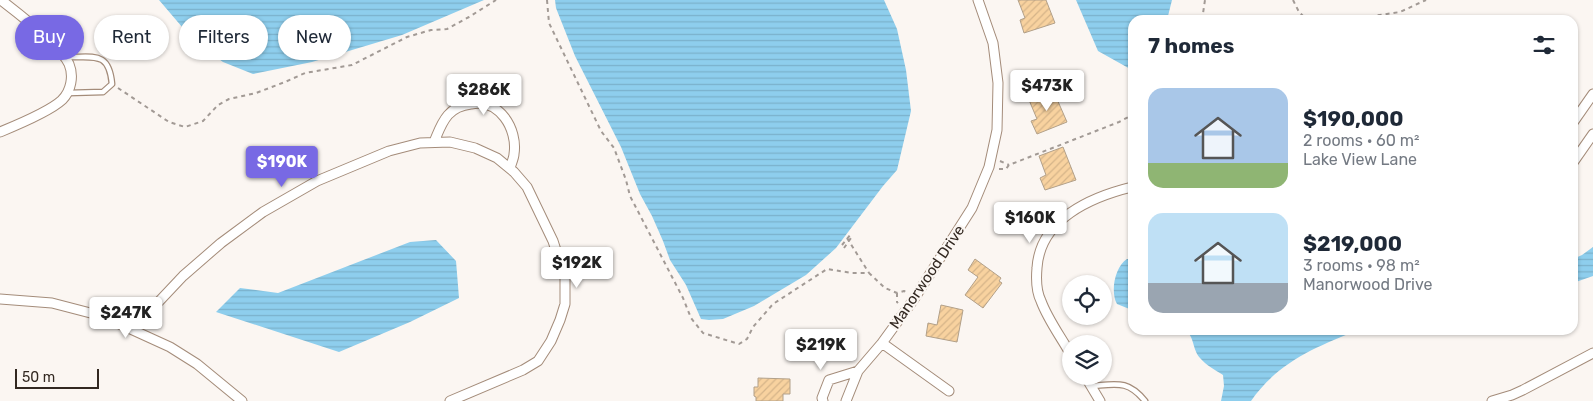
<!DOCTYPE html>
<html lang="en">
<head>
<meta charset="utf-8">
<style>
	body { margin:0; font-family:Rubik,sans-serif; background:#f2f2f3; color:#1f2937; height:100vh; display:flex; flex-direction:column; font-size:19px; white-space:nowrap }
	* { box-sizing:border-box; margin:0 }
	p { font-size:16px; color:#747a83 }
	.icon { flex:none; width:28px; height:28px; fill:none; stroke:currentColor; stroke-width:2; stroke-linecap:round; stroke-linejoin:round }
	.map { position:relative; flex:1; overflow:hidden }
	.details { position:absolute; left:1128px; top:15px; width:450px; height:320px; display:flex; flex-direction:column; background:#fff; border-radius:15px; box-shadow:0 1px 4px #0004 }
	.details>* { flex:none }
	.hud { position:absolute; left:15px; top:15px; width:475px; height:45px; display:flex; gap:10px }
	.buttons { position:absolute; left:1062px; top:275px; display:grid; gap:10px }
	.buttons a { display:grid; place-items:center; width:50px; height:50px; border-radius:50%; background:#fff; box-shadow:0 1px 4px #0004; font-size:25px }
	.scale { position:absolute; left:15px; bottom:12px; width:84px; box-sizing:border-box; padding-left:5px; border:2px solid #322821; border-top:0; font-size:14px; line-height:18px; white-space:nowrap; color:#322821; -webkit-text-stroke:4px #fbf6f2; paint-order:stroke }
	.price { position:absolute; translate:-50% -42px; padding:0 11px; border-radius:5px; background:#fff; color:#222; font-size:16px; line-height:32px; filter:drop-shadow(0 1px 2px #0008) }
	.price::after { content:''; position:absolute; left:50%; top:30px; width:15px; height:11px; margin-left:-8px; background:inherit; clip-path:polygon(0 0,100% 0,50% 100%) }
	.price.current { background:#7869e4; color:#fff }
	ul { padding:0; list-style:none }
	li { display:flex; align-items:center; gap:15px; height:125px; padding:0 20px }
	li span { display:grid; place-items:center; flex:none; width:140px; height:100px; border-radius:15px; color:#555 }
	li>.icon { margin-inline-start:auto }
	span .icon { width:60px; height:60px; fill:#fffc; stroke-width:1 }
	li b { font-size:21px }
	h2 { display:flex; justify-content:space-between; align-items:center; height:60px; padding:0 20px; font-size:21px }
	.pill { padding:0 18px; border-radius:22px; background:#fff; box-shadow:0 1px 4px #0004; font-size:18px; line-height:45px }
	.pill.current { background:#7869e4; color:#fff }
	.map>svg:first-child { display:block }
	.water { fill:url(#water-rules) }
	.building { fill:url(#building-hatch); stroke:#b2a089 }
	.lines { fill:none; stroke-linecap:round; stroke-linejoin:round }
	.service-casing { stroke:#a48c7a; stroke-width:7 }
	.minor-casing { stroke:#a48c7a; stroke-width:11 }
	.path { stroke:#a29a95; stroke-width:2; stroke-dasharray:4 4; stroke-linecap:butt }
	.service { stroke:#fff; stroke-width:4.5 }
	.minor { stroke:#fff; stroke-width:9 }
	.labels { text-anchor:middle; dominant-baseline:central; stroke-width:4.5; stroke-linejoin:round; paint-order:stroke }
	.street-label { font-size:15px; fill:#322821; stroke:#fbf6f2 }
</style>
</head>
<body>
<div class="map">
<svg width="1593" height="401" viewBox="0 0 1593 401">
	<defs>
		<pattern id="water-rules" width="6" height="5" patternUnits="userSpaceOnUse" patternTransform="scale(1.25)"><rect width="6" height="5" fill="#8eceed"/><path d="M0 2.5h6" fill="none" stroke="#7bb1cb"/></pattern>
		<pattern id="building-hatch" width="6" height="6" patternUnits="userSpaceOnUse" patternTransform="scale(1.25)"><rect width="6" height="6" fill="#f8d29f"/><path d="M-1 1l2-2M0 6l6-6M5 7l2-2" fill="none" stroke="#d5b489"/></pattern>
	</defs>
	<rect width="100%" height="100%" fill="#fbf6f2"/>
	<path class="water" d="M159 0H484L402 35 312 62 253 74 223 62 194 41Z
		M555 0H884L897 29 906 70 911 111 897 170 883 186 836 248 806 275 754 306 723 319 709 320 701 319 686 285 670 260 663 241 652 216 640 194 621 147 575 56 556 8Z
		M1076 0H1172L1167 20H1132V70L1098 51Z
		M436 240 456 261 459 298 410 322 339 352 216 312 240 288 278 293 410 242Z
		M1593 247V276L1573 283V259L1582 255Z
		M1127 259H1132V310L1117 304C1110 292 1115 266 1127 259Z
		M1185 330H1358C1316 347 1278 362 1251 401H1221L1224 386 1223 375C1215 370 1206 365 1200 358 1192 349 1195 337 1185 330Z"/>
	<path class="building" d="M1018 0H1046L1055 23 1024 33 1020 20 1025 18Z
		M1053 90 1067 122 1037 134 1031 121 1037 119 1029 100Z
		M1063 147 1076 180 1045 190 1040 178 1046 175 1039 156Z
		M975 259 1001 278 999 281 1002 283 983 308 965 295 978 277 968 270Z
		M941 305 963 310 957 342 926 336 928 323 937 325Z
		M758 378 790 379V394H783V401H756V397L754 396V387H758Z"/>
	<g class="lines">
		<g class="service-casing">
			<path id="service" d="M65 57C93 58 109 50 112 84L103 92 68 93
				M1092 386C1117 384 1128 380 1145 401"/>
		</g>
		<g class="minor-casing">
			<path id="minor" d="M1572 124 1593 94
				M0 132C17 125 49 112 62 100 71 91 74 76 69 64 61 46 18 13 1 0
				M434 142C438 133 441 123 448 115 454 108 463 105 471 104 499 98 518 129 514 154 514 158 511 164 510 168
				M1572 164 1593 134
				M0 299 52 303 102 316 170 347 197 364 242 401
				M133 329 183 276 221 243 263 212 317 181 389 151 420 143 450 142 475 148 497 158 514 172 527 187 553 241 565 278V304L560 320 551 341 538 361 523 370 450 401
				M882 343 949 391
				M1071 355C1061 337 1048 320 1041 301 1036 291 1036 279 1037 268 1040 219 1091 197 1132 187
				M1085 376 1100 401
				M823 401 822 398 829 380 858 371
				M846 401 858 371 882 343 914 299 972 208 989 167 997 130 998 83 993 43 978 0
				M1492 401 1512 395 1523 390 1593 353"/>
		</g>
		<path class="path" d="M547 0 549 23 601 131 614 148 626 180 630 196 683 298 691 318 703 333 739 344 747 339 753 327 773 304 827 269 852 273H869L885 288 897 293 904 291 906 292
			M1293 0 1299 12 1307 20
			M1202 20 1205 0
			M1346 20 1400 12 1426 0
			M118 88 169 122 185 127 203 121 218 105 229 99 256 93 285 82 305 73 352 65 407 37 431 30 447 29 469 17 496 0
			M1000 161 1009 165
			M999 169H1006L1009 165 1119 122 1132 115
			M847 238 869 273
			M842 245 851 234
			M844 248 853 235
			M897 293V302L898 303"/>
		<use href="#service" class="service"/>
		<use href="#minor" class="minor"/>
	</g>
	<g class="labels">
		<g class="street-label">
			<text transform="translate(927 277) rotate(-56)">Manorwood Drive</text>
		</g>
	</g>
</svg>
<div class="buttons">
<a><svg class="icon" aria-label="locate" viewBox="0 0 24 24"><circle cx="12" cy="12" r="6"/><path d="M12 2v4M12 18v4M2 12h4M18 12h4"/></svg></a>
<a><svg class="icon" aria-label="layers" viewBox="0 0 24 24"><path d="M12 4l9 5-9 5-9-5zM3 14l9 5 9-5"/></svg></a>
</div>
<div class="scale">50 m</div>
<b class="price" style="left:1047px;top:112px">$473K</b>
<b class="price" style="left:484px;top:116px">$286K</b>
<b class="price current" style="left:282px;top:188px">$190K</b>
<b class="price" style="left:1030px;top:244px">$160K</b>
<b class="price" style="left:577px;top:289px">$192K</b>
<b class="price" style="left:126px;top:339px">$247K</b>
<b class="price" style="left:821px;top:371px">$219K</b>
<div class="hud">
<a class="pill current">Buy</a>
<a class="pill">Rent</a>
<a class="pill">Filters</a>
<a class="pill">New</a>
</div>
<section class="details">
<h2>7 homes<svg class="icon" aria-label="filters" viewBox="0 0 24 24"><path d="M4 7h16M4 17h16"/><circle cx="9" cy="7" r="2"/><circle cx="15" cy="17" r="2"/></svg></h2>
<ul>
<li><span style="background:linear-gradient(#a9c7e8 75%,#8fb573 0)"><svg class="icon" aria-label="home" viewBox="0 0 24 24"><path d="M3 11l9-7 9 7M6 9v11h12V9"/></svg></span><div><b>$190,000</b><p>2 rooms · 60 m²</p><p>Lake View Lane</p></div></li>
<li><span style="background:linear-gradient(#bfe0f5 70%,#9aa5b1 0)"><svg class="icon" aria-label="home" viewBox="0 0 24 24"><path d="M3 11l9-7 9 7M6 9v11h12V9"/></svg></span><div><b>$219,000</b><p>3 rooms · 98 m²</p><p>Manorwood Drive</p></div></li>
</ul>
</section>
</div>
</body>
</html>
